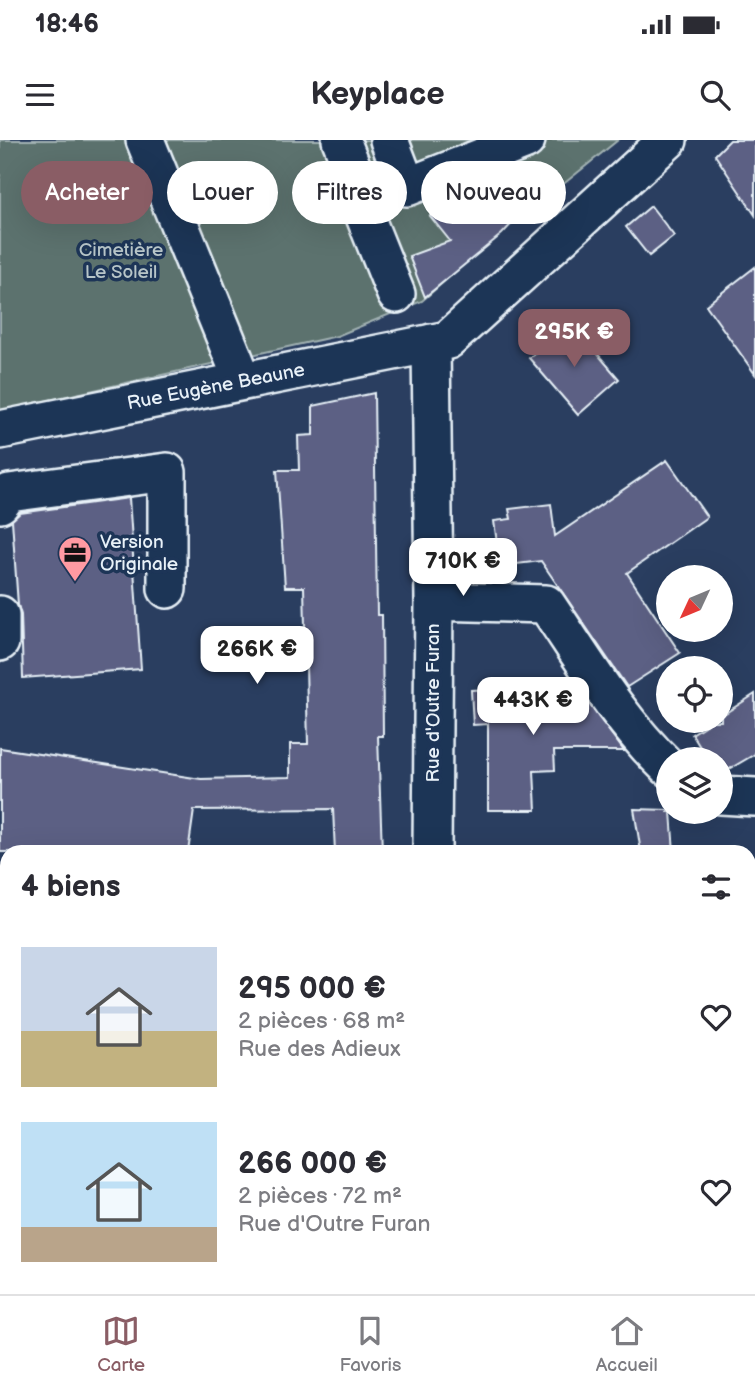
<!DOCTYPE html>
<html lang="fr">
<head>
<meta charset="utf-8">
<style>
	body { margin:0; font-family:"Balsamiq Sans",sans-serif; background:#f7f7f7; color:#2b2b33; height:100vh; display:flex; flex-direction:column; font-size:26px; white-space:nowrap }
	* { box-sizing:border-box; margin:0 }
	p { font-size:23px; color:#7c7c81 }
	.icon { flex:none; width:38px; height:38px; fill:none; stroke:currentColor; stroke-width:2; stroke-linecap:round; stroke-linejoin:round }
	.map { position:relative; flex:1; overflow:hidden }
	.drawer { position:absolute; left:0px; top:705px; width:756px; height:450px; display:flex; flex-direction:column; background:#fff; border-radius:21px 21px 0 0; box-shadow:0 7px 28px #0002 }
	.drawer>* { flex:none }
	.guide { position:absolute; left:21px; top:21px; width:714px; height:63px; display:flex; gap:14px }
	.needle { width:46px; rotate:226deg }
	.buttons { position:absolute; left:656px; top:425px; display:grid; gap:14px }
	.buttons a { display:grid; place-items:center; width:77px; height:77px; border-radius:50%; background:#fff; box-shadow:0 7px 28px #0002; font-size:35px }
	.price { position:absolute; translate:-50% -60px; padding:0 16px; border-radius:14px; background:#fff; color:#222; font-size:23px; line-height:46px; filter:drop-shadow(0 2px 4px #0008) }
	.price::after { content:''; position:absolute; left:50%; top:42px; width:21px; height:16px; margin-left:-10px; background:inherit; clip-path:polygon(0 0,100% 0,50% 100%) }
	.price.on { background:#8a5d65; color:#fff }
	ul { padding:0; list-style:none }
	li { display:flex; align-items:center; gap:21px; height:175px; padding:0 21px }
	li span { display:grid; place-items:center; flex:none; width:196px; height:140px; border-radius:0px; color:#555 }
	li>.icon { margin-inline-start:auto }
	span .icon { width:84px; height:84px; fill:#fffc; stroke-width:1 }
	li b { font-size:30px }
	h2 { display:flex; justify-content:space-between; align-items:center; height:84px; padding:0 21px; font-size:30px }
	.tag { padding:0 24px; border-radius:32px; background:#fff; box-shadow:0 7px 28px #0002; font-size:24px; line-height:63px }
	.tag.on { background:#8a5d65; color:#fff }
	.status { display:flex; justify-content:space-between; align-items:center; height:49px; padding:0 35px; background:#fff; direction:ltr }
	.status svg { height:19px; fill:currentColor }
	header { display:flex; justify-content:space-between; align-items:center; height:91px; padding:0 21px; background:#fff; font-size:32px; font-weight:700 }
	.tabs { display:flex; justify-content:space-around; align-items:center; height:98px; border-top:2px solid #e1e1e2; background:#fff; font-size:19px; color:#7c7c81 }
	.tabs a { display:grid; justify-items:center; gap:4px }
	.tabs .on { color:#8a5d65 }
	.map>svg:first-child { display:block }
	.green { fill:#5c726e; stroke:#a2b2b3; stroke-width:2 }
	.building { fill:#5c6084; stroke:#e8f1f8; stroke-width:2 }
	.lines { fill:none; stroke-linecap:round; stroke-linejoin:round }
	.minor-casing { stroke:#e8f1f8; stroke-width:42 }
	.path { stroke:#e8f1f8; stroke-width:4.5; stroke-dasharray:5 5; stroke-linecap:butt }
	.minor { stroke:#1d3557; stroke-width:37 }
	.labels { text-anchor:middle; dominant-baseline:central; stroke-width:7; stroke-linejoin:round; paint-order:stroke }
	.park-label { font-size:19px; fill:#b7c5c8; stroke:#1d3557 }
	.street-label { font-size:19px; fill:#e8f1f8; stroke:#1d3557 }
	.poi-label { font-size:19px; fill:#e8f1f8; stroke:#1d3557; text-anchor:start }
</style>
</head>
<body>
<div class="status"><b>18:46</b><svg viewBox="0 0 49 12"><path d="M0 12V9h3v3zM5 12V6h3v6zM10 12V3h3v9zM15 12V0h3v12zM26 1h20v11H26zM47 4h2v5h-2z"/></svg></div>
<header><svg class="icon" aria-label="menu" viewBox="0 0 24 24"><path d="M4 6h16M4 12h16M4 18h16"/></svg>Keyplace<svg class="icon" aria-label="search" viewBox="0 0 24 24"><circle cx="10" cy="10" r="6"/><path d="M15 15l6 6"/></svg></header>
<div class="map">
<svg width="755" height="1154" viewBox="0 0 755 1154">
	<rect width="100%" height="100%" fill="#2a3e60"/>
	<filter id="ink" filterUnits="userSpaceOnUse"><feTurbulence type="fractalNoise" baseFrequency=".0143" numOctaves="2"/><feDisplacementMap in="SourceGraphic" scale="14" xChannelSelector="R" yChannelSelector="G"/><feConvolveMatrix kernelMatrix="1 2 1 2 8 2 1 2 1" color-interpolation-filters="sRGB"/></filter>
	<g filter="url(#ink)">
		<path class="green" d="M0 0H618L525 75 519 76 422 161 337 196 0 271Z"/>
		<path class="building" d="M730 0H755V75L715 15Z
			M508 30 545 72 519 76 502 94 425 157 409 116 450 101 430 76 468 45Z
			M651 66 674 96 649 116 626 87Z
			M755 127V234L706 165Z
			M571 183 619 239 578 275 529 218Z
			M374 253 377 475H382L383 596H378L382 712H335L333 669 194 670 188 712H0V608L201 639 290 637V604H308L304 447H285L277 330H299L298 296 313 295V266Z
			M667 320 707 377 627 433 680 513 627 547 541 421 500 426 494 381 511 379 509 369 551 364 555 396Z
			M129 358 141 529 23 538 21 475 18 465 12 380 20 373Z
			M575 545 624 611H554L555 630 534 631 536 670H488V584L473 585 471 550Z
			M755 554V614L721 634V620H708L692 594 712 581H721V576Z
			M634 669 668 670V672H671L674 712H641Z"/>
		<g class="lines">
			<g class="minor-casing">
				<path id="minor" d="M145 0 243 241
					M341 0 366 63 364 74 396 154
					M389 0 407 47 526 0
					M431 203 434 461 432 712
					M0 290 448 200 668 0
					M0 364 9 353 167 332V449
					M434 461 546 464C584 520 619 580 668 627
					M0 475V502
					M721 655 755 657
					M749 918 755 912
					M749 1067 755 1061
					M0 1136 7 1144
					M728 1148 733 1154"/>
			</g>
			<path class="path" d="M222 1148 228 1154
				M512 1148 517 1154
				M190 1154 197 1148"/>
			<use href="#minor" class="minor"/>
		</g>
	</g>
	<defs>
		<g id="office-pin" transform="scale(1.75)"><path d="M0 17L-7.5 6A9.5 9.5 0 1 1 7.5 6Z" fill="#ff9aa2" stroke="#1d3557"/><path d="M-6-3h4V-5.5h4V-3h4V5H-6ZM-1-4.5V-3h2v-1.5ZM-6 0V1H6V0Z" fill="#111"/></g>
	</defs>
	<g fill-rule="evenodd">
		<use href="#office-pin" x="75" y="413"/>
	</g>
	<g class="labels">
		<g class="park-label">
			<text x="121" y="110">Cimetière<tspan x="121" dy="22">Le Soleil</tspan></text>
		</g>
		<g class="street-label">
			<text transform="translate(216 247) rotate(-11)">Rue Eugène Beaune</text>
			<text transform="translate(433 563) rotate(-90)">Rue d'Outre Furan</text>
		</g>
		<g class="poi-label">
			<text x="100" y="402">Version<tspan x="100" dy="22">Originale</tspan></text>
		</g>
	</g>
</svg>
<div class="buttons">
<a><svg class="needle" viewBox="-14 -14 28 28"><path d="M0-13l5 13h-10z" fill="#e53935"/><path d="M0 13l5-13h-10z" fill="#7c7c81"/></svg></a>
<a><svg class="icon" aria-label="locate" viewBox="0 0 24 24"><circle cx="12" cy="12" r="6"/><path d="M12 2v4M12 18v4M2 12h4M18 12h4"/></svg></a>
<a><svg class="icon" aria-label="layers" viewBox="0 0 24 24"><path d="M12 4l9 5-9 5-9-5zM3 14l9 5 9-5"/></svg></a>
</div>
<b class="price on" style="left:574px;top:229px">295K €</b>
<b class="price" style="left:463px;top:458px">710K €</b>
<b class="price" style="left:257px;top:546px">266K €</b>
<b class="price" style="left:533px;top:597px">443K €</b>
<div class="guide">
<a class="tag on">Acheter</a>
<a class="tag">Louer</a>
<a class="tag">Filtres</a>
<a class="tag">Nouveau</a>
</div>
<section class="drawer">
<h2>4 biens<svg class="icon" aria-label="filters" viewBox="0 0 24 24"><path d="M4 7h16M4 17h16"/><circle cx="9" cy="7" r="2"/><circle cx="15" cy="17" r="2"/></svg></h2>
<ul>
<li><span style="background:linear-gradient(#c9d6e8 60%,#c2b280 0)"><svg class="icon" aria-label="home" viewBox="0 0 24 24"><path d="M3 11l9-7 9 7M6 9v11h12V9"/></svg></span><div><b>295 000 €</b><p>2 pièces · 68 m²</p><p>Rue des Adieux</p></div><svg class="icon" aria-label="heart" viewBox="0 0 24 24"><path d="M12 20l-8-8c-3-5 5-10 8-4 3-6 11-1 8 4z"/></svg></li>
<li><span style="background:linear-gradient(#bfe0f5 75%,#b9a48a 0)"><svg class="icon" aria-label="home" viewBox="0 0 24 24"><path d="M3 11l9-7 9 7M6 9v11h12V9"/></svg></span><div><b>266 000 €</b><p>2 pièces · 72 m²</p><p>Rue d'Outre Furan</p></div><svg class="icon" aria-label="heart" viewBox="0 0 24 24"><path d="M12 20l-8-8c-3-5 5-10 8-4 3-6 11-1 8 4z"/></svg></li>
</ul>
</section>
</div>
<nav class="tabs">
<a class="on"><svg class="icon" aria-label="map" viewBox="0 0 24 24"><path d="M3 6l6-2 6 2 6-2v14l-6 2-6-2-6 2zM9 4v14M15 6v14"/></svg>Carte</a>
<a><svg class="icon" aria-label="saved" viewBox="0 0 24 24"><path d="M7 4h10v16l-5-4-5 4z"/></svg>Favoris</a>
<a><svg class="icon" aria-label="home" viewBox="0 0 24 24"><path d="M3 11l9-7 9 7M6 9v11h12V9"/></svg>Accueil</a>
</nav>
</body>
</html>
